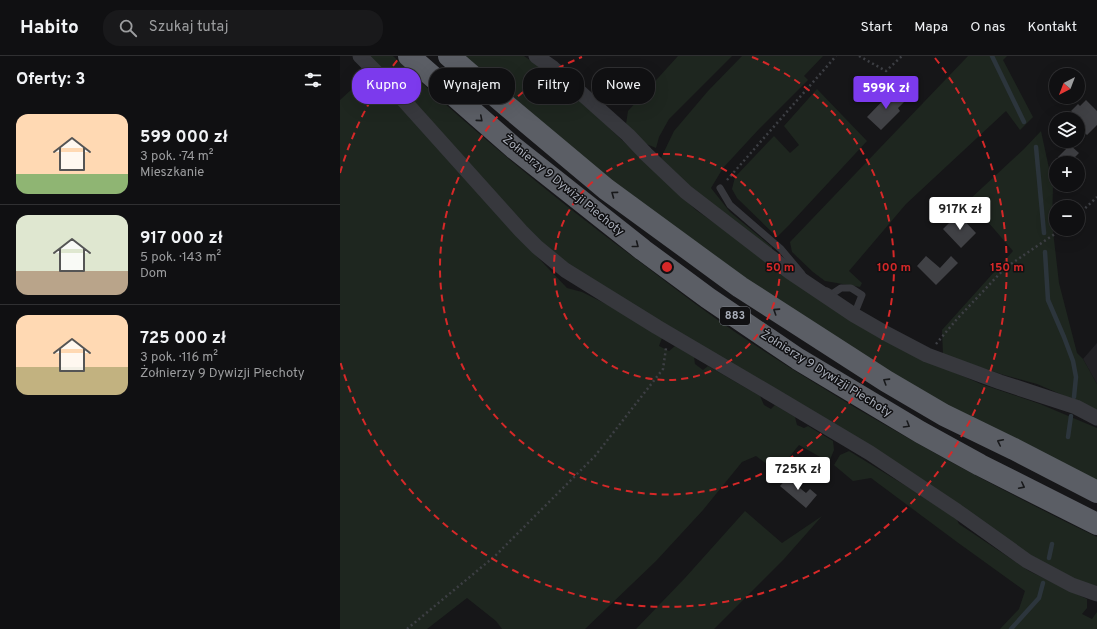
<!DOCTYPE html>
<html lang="pl">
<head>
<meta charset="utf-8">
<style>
	body { margin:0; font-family:Overpass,sans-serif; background:#19191b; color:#f1f3f6; height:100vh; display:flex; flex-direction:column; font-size:15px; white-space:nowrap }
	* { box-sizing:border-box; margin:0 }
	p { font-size:13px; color:#9c9d9f }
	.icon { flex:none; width:22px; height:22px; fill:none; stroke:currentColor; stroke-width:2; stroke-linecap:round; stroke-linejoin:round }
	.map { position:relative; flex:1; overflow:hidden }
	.side { display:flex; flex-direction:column; background:#101012; width:340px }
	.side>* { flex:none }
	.banner { position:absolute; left:12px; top:12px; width:380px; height:36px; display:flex; gap:8px }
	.needle { width:26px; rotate:222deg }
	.buttons { position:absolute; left:709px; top:12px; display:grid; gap:8px }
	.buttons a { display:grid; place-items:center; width:36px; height:36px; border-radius:50%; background:#101012; box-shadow:0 4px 16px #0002,0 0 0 1px #303032; font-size:20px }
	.price { position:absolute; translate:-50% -34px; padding:0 9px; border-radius:4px; background:#fff; color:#222; font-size:13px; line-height:26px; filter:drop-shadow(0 1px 2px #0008) }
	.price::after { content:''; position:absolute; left:50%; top:24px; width:12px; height:9px; margin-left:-6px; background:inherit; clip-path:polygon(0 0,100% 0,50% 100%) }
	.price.on { background:#7c3aed; color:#fff }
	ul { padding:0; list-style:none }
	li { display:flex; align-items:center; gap:12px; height:100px; padding:0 16px }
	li+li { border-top:1px solid #303032 }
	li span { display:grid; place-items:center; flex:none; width:112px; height:80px; border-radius:12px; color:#555 }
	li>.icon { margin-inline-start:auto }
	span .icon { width:48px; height:48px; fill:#fffc; stroke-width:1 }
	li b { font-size:17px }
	h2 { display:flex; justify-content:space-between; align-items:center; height:48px; padding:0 16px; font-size:17px }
	.chip { padding:0 14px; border-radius:16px; background:#101012; box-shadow:0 4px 16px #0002,0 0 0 1px #303032; font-size:14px; line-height:36px }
	.chip.on { background:#7c3aed; color:#fff }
	header { display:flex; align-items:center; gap:24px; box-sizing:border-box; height:56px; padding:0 20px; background:#101012; border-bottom:1px solid #303032 }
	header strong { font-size:19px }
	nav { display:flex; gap:22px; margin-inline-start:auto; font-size:14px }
	.search { width:280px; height:36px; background:#19191b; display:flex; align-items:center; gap:10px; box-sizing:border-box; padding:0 14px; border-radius:16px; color:#9c9d9f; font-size:15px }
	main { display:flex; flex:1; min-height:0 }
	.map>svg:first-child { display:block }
	.built { fill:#222225 }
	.green { fill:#1e261f }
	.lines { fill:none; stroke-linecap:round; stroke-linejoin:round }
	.stream { stroke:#2c353c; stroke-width:4.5 }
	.building { fill:#404145 }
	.path { stroke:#3d3f44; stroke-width:2.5; stroke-dasharray:2 3; stroke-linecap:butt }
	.service { stroke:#37383d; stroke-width:7 }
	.minor { stroke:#37383d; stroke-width:15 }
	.trunk { stroke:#5b5e65; stroke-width:22 }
	.oneway { stroke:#18191b }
	.ring { fill:none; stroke:#d62828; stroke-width:2; stroke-dasharray:7 5 }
	.labels { text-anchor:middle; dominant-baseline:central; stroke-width:3; stroke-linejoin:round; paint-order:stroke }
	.shield { fill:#111113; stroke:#7b7e86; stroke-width:1 }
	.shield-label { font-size:11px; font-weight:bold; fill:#a8adb8 }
	.street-label { font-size:12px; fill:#a8adb8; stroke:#111113 }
	.centre { fill:#d62828; stroke:#111113; stroke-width:2 }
	.ring-label { font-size:12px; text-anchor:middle; font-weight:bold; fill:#d62828; stroke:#111113; stroke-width:3; stroke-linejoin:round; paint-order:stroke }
</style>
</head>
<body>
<header>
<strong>Habito</strong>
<div class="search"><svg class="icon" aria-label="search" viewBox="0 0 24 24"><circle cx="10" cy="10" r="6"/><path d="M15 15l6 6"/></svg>Szukaj tutaj</div>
<nav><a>Start</a><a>Mapa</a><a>O nas</a><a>Kontakt</a></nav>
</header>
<main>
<section class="side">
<h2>Oferty: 3<svg class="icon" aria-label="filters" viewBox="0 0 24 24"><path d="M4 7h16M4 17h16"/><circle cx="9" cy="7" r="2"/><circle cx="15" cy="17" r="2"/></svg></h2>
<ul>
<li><span style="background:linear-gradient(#ffd9b3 75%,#8fb573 0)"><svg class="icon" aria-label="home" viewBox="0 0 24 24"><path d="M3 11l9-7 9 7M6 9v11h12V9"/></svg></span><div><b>599 000 zł</b><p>3 pok. · 74 m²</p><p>Mieszkanie</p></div></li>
<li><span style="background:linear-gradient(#dfe7d0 70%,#b9a48a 0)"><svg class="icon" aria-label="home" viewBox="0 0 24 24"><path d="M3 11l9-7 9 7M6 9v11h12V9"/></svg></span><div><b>917 000 zł</b><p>5 pok. · 143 m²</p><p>Dom</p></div></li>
<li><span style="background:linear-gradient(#ffd9b3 65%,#c2b280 0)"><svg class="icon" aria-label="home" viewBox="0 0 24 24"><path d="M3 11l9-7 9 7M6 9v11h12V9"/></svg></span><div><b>725 000 zł</b><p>3 pok. · 116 m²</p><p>Żołnierzy 9 Dywizji Piechoty</p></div></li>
</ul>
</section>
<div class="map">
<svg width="757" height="573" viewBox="0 0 757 573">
	<rect width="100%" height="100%" fill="#161618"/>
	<path class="built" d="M757 287V328L743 303Z"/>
	<path class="green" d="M28 0H53C133 76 219 146 308 212 337 234 367 257 398 278 513 354 633 421 757 481V533L718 516 232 212 190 177Z
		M123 0H184L198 10 246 50 356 154 431 207 572 298 641 328 700 348 757 372V425L594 345 379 207 249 108Z
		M338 0H392L329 63 319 81 316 92 304 87 286 68 288 55Z
		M402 0H483L464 20 468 24 419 73 383 112 371 132 390 156 432 191V196L354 137 321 102 334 75 368 35Z
		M628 0H667L663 4 693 61 680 74 666 55 566 148 509 215 522 227 520 231 485 225 473 216 452 196 450 186Z
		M28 23 34 24 78 68 164 166 227 232 242 236 276 253 322 282 319 290 329 295 335 290 354 301 355 308 363 314 368 310 420 340 424 349 431 353 435 349 455 361 457 369 464 372 468 370 493 385 494 394 489 406 459 389 437 416 416 400 402 406 363 454 316 505 245 573H162L156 565 127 542 87 573H0V44L12 33 23 27Z
		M477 33 527 85 450 168 437 181 397 142 392 133 395 121 434 80 450 97 459 89 444 70Z
		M701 75 713 131 712 166 719 227 737 297 743 303 757 328V354L697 328 664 319 603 299 602 274 673 195 629 144 684 93Z
		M509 395 615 460 619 468 689 515 747 543V552L742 558 752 563 757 556V573H660L679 553 685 535 617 486 531 422 513 425 494 409 500 399Z
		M405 455 442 487 482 460 444 503 374 573H296L345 522Z"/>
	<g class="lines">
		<path class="stream" d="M652 0 684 66
			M696 91 704 177
			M705 196 708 244 724 281 733 305 736 321 734 341
			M728 381 731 360
			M709 502 712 488
			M671 573 699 542 703 527"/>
	</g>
	<path class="building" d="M553 34 565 45 558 52 560 55 541 74 527 61Z
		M746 44 757 55V69L747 79 738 71V63H735L737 61 731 55 738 48 740 50Z
		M730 89 739 97 729 107H724L718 101Z
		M618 158 636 177 621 192 603 173Z
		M586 200 600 212 611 200 618 207 596 229 577 210Z
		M451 418 459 425 456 429 466 437 470 433 477 439 466 452 440 430Z"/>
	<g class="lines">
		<path class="path" d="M519 0 546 15 562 0
			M387 124 496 0
			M738 159 757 141
			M596 288 617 263 665 212 722 173
			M67 573 155 500 255 400 323 313 326 292"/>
		<path class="service" d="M380 132 390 149 441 193 462 218
			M487 235 492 238 501 232H511L522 239 514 259"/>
		<path class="minor" d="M20 0 58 38 181 175 197 191 225 214 317 271 431 338 530 397 617 455 687 505 732 529 757 538
			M196 0 213 12 288 79 306 98 346 136 450 216 514 259 547 278 587 299 660 326 736 351 757 362"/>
		<path class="trunk" d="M69 0 174 92 303 194 368 242 458 303 580 376 640 409 757 468
			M109 0 167 50 266 133 400 231 546 325 604 359 674 393 757 436"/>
	</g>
	<defs><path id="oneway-chevron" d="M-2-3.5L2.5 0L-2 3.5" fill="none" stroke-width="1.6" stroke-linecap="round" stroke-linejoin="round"/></defs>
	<g class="oneway">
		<use href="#oneway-chevron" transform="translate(140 63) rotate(41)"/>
		<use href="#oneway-chevron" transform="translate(274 138) rotate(-144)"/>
		<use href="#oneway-chevron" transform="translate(296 189) rotate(38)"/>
		<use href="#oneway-chevron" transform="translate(436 255) rotate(-147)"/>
		<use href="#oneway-chevron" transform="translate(546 325) rotate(-148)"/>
		<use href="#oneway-chevron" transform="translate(567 369) rotate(31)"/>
		<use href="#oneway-chevron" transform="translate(660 386) rotate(-154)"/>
		<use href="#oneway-chevron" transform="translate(682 430) rotate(27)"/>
	</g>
	<g class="ring">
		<circle cx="327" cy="211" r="113"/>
		<path d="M412 1A227 227 0 1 1 242 1"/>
		<path d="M0 117A340 340 0 0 1 59 2M595 2A340 340 0 1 1 0 305"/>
	</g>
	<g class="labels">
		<rect class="shield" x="380" y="251" width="30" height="18" rx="3"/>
		<g class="shield-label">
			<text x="395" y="260">883</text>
		</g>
		<g class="street-label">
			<text transform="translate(223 130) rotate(39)">Żołnierzy 9 Dywizji Piechoty</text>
			<text transform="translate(486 318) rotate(32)">Żołnierzy 9 Dywizji Piechoty</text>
		</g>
	</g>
	<circle cx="327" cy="211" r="6" class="centre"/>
	<g class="ring-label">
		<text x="440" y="215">50 m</text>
		<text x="554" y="215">100 m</text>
		<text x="667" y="215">150 m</text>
	</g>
</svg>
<div class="buttons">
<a><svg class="needle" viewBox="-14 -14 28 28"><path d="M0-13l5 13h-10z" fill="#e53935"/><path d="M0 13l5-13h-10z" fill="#9c9d9f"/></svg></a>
<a><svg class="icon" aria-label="layers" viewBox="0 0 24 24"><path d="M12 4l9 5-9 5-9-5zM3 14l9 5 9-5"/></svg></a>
<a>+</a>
<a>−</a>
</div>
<b class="price on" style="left:546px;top:54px">599K zł</b>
<b class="price" style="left:620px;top:175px">917K zł</b>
<b class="price" style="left:458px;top:435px">725K zł</b>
<div class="banner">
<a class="chip on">Kupno</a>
<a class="chip">Wynajem</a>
<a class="chip">Filtry</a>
<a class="chip">Nowe</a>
</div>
</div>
</main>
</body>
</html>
